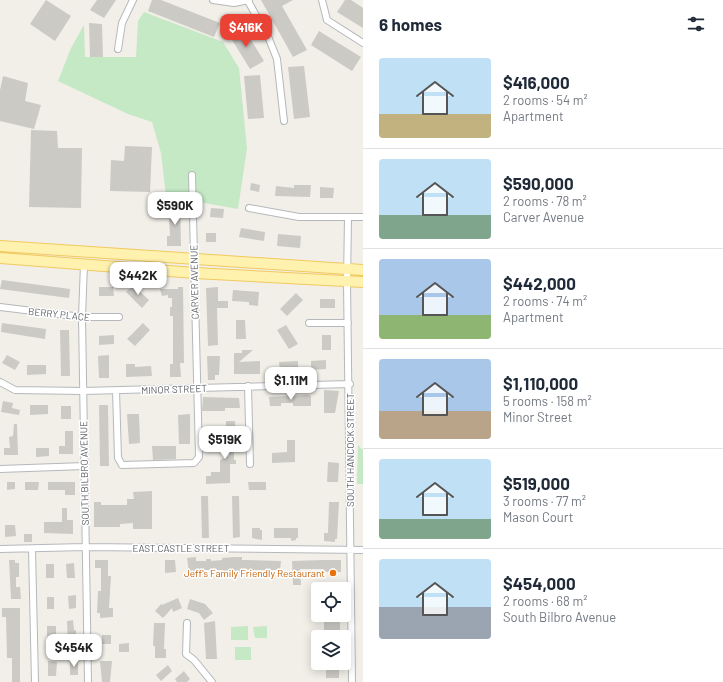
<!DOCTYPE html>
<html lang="en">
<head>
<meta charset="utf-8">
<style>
	body { margin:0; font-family:Barlow,sans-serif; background:#f2f2f3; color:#1f2937; height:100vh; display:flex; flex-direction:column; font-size:15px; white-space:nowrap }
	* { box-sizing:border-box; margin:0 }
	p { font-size:13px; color:#747a83 }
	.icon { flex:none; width:22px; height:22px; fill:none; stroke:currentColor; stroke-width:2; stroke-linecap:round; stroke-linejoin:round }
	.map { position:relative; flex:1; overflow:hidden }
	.sheet { display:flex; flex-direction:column; background:#fff; width:360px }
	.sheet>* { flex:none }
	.buttons { position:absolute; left:311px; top:582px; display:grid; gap:8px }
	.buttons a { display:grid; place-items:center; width:40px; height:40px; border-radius:4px; background:#fff; box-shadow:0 2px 10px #0003; font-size:20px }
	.price { position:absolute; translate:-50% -34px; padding:0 9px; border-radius:8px; background:#fff; color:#222; font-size:13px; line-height:26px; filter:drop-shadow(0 1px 2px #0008) }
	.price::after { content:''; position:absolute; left:50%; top:24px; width:12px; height:9px; margin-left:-6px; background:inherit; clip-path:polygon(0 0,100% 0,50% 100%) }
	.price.on { background:#ea4335; color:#fff }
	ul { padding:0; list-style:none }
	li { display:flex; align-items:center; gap:12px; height:100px; padding:0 16px }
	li+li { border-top:1px solid #e0e1e3 }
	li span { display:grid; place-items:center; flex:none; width:112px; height:80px; border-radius:4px; color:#555 }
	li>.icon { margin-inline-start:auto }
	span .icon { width:48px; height:48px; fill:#fffc; stroke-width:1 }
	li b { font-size:17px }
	h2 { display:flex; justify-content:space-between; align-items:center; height:48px; padding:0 16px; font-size:17px }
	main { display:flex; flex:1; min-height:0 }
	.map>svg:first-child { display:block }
	.green { fill:#c5e8c5 }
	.building { fill:#cccac5 }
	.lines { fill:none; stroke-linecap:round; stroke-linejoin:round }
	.minor-casing { stroke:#b5b8bc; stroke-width:8 }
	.primary-casing { stroke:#f2c960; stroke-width:12 }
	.minor { stroke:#fff; stroke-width:6 }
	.primary { stroke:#fff2af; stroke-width:10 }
	.food-dot { fill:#e8710a; stroke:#fff; stroke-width:1.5 }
	.labels { text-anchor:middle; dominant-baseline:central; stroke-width:3; stroke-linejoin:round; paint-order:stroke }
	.street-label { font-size:10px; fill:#5f6368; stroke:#fff }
	.food-label { font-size:10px; fill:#c56008; stroke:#fff; text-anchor:end }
</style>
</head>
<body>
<main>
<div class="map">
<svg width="363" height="682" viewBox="0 0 363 682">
	<rect width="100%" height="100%" fill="#f1efe8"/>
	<path class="green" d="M144 12 223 42 239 68 247 148 238 209 166 196 161 153 152 122 128 114 58 81 71 48 84 25 85 57H136L138 21Z
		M358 445 363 450V484H357Z
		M248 626V640H231V627Z
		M267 626V638H255L253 627Z
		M235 647H251V660H235Z"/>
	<path class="building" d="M46 0 71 16 55 41 30 24Z
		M97 0H116L104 18 90 10Z
		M152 0H161L220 23 214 37 148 11Z
		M261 0H293L282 6 307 50 293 57Z
		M345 0H351L363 8V28L337 12Z
		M89 23 102 24 103 57H90Z
		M243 27 264 61 250 69 229 35Z
		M319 31 361 57 352 71 311 45Z
		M304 66 310 117 294 119 288 67Z
		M260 75 264 118 248 119 244 76Z
		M3 76 28 83 25 101 41 105 34 129 0 121V90Z
		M31 130 57 131 58 148H82L81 208 29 207Z
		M125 146 152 147 150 192 110 191 111 160 124 161Z
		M251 183 260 185 259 192 250 190Z
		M294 185H311L310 197 275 196 276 186 294 188Z
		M320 187 334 188 333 198H320Z
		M172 201H180L181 246H167V236H170L169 219H172Z
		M211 208 224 209 223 218 210 217Z
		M241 228 265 232 264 241 239 237Z
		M206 233H216V242H206Z
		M278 234 301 236 300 248 277 246Z
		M2 280 70 289 69 298 0 289Z
		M133 285 149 300 142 308 126 292Z
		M99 287H113L114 296H99Z
		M178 287H183L184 363H180L181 377H170V364H173V316H170V307H172V298H168V295L162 296 160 289H178Z
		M218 287V301H228V308H217L218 345 208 346 206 288Z
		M233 290 259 292 258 306 249 305V302L232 301Z
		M296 293 303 300 287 316 280 309Z
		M320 299H335V308H320Z
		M236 320H245L246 339H236Z
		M2 323 46 329 45 339 1 332Z
		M143 323 150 330 135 346 127 339Z
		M286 325 298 344 289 349 277 330Z
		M60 330H69L70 376H61Z
		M114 335V344L99 345V336Z
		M322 335H331V350H322Z
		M242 350H253L239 362 260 361V374H234V353H242Z
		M7 355 20 362 15 370 2 363Z
		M109 355V378H99L98 356Z
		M207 356H220L219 375H215V380H208Z
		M326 360V369L311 370V361Z
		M298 361V371H280L279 362Z
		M126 364H135V367L151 366 152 376 126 377Z
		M27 365H46V374L27 375Z
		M324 390 339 391 335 413H324Z
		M308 395 311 396V406H293V403H281V406H270L269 397Z
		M203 397 239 398 240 408H225V411H202Z
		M3 401 13 403 12 408 20 410 19 415 1 412Z
		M30 405H48V414L30 415Z
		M99 405H108L109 466H100Z
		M61 406H71V419H61Z
		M127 414H139L140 443 129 444Z
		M190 414V444H179L178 415Z
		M226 421H235L236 450H234V460H236V464H230V483L206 484V476H211V472H220V460L229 456 227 439H230V428H226Z
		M14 424H17L18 455H4V448H10L9 437 13 436Z
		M65 431H73V454H59V446H65Z
		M287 440H295V462L272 463V453L287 452Z
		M152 446H176V459L153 460Z
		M36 448H49V456L36 457Z
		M328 462 339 463 338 482H327Z
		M7 482H15V489L7 490Z
		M25 482H39L38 490H25Z
		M48 482H75V495H65V490H48Z
		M248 482H266V490H249Z
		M152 491V529H133V523L120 524V527H94V502H101V505H127V499H134L133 492Z
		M201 496H208L209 538H202Z
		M232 496H239L240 537 233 538Z
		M329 502H339L337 539H335V542L324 541V533H328Z
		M62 508H67V520H73V534L44 533V522H62Z
		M5 525H15L16 536 5 537Z
		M252 528H260V530H262V540L252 538Z
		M274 528H298V538H296V540L291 541V538H274Z
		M24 534H32V542H24Z
		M196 557V561H206V559H211V561L222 560V558L233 557H242V560L281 561 280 570H242V573L223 571V570H195V573H189L187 558Z
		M9 560H15V563H19V577H16V587H20L21 599H11Z
		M95 560H108V576H111L109 608H113V617L100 618V613H97L98 591H101V568H95Z
		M165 560H175L176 572 165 573Z
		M323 560H341V572H323V569H300L301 585H293L292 561Z
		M74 563 75 578H67L66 564Z
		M46 564H54V578H46Z
		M76 595V608L69 609 68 596Z
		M47 597H54V609H47Z
		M178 598 182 608 173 612 172 608 163 618 155 611 161 604 162 605Z
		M190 599 205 604 213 613 204 620 199 613 187 609Z
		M2 608H20V682H12V658H7L6 617H2Z
		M324 615H340V636L324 635Z
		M73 620 74 630H76V648H68L67 621Z
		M215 621 217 659H206L204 623Z
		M154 623H165L164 649H166V658H155V646H153Z
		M47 626H56V642H47Z
		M102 635H111V644H102Z
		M129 643V652H119V644Z
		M48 661 57 662 56 676H48Z
		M70 661H78V675H70Z
		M100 661H112L110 682H102Z
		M168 665 172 671 161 681 156 675Z
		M326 670H339V678H326Z
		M184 671 190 679 187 682H177L175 679Z"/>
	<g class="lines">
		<g class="minor-casing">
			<path id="minor" d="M213 0 234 3 249 0
				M322 0 327 20 363 43
				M248 1 269 39 277 59 284 121
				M118 49 122 23 133 0
				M249 208 299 217H363
				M348 218 347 282 352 682
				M84 264 82 317 88 682
				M0 307 82 317H119
				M309 323H348
				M0 382 15 390 83 391 350 384
				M248 386 250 464
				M116 390 118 458 122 465 194 463 199 457 192 175
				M0 469 85 466
				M0 549 85 547 363 550
				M32 549 35 682
				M187 623 186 654 194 660 212 682"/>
		</g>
		<g class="primary-casing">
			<path id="primary" d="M0 246 363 270
				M0 258 195 273 363 282"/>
		</g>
		<use href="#minor" class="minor"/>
		<use href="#primary" class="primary"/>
	</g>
	<circle class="food-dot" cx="333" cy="573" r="4"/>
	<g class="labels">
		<g class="street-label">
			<text transform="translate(194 282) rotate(-91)">CARVER AVENUE</text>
			<text transform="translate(59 314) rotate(6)">BERRY PLACE</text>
			<text transform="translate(174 389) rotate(-2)">MINOR STREET</text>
			<text transform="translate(350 450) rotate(-90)">SOUTH HANCOCK STREET</text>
			<text transform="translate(84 473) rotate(-91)">SOUTH BILBRO AVENUE</text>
			<text x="181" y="548">EAST CASTLE STREET</text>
		</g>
		<g class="food-label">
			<text x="325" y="573">Jeff's Family Friendly Restaurant</text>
		</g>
	</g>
</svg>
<div class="buttons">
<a><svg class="icon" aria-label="locate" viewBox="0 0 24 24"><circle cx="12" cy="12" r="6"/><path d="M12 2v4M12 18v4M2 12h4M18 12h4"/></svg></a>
<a><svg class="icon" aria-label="layers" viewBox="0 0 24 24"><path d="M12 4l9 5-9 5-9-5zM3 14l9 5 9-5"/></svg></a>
</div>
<b class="price on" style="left:246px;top:48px">$416K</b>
<b class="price" style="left:175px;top:226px">$590K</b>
<b class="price" style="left:138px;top:296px">$442K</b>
<b class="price" style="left:291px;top:401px">$1.11M</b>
<b class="price" style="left:225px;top:460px">$519K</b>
<b class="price" style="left:74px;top:668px">$454K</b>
</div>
<section class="sheet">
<h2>6 homes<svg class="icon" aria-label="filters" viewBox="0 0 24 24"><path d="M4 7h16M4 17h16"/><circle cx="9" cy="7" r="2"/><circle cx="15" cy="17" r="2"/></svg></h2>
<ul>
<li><span style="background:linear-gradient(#bfe0f5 70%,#c2b280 0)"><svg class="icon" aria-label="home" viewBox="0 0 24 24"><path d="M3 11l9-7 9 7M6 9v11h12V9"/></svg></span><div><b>$416,000</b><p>2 rooms · 54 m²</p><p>Apartment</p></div></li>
<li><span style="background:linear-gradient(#bfe0f5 70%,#7fa58c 0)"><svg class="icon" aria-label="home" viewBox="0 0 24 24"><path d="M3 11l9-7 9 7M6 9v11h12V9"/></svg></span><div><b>$590,000</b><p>2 rooms · 78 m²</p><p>Carver Avenue</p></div></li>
<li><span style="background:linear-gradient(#a9c7e8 70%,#8fb573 0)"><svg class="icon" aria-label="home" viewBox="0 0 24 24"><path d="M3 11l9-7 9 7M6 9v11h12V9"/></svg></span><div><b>$442,000</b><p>2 rooms · 74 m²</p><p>Apartment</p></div></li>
<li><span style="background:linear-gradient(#a9c7e8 65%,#b9a48a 0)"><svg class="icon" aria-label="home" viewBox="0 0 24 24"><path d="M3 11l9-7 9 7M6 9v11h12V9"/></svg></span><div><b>$1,110,000</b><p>5 rooms · 158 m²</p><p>Minor Street</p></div></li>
<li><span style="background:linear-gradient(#bfe0f5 75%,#7fa58c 0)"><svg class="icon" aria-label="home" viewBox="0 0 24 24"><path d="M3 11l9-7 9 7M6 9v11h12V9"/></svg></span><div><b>$519,000</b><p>3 rooms · 77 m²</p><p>Mason Court</p></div></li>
<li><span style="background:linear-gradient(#bfe0f5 60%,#9aa5b1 0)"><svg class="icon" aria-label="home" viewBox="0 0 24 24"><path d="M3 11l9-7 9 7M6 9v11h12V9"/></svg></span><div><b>$454,000</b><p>2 rooms · 68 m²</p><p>South Bilbro Avenue</p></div></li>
</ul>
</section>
</main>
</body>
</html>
